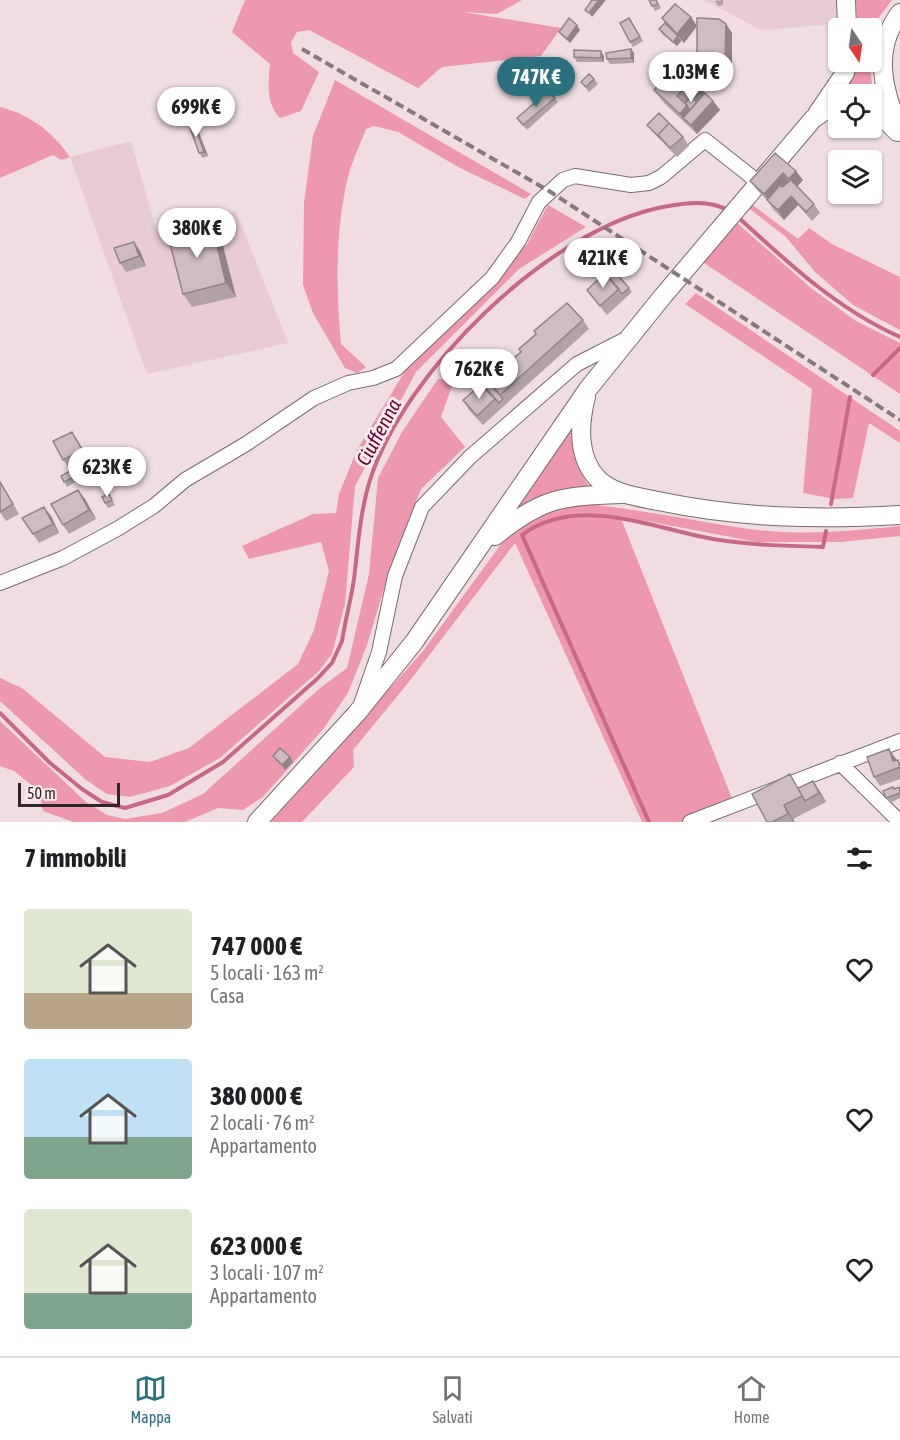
<!DOCTYPE html>
<html lang="it">
<head>
<meta charset="utf-8">
<style>
	body { margin:0; font-family:"Asap Condensed",sans-serif; background:#f6f6f6; color:#202124; height:100vh; display:flex; flex-direction:column; font-size:22px; white-space:nowrap }
	* { box-sizing:border-box; margin:0 }
	p { font-size:20px; color:#757577 }
	.icon { flex:none; width:33px; height:33px; fill:none; stroke:currentColor; stroke-width:2; stroke-linecap:round; stroke-linejoin:round }
	.map { position:relative; height:822px; overflow:hidden }
	.sheet { display:flex; flex-direction:column; background:#fff; flex:1 }
	.sheet>* { flex:none }
	.needle { width:39px; rotate:167deg }
	.buttons { position:absolute; left:828px; top:18px; display:grid; gap:12px }
	.buttons a { display:grid; place-items:center; width:54px; height:54px; border-radius:6px; background:#fff; box-shadow:0 2px 4px #0004; font-size:30px }
	.scale { position:absolute; left:18px; bottom:15px; width:102px; box-sizing:border-box; padding-left:6px; border:3px solid #2e2729; border-top:0; font-size:16px; line-height:21px; white-space:nowrap; color:#2e2729; -webkit-text-stroke:4px #fdeaef; paint-order:stroke }
	.price { position:absolute; translate:-50% -51px; padding:0 14px; border-radius:21px; background:#fff; color:#222; font-size:20px; line-height:39px; filter:drop-shadow(0 2px 3px #0008) }
	.price::after { content:''; position:absolute; left:50%; top:36px; width:18px; height:14px; margin-left:-9px; background:inherit; clip-path:polygon(0 0,100% 0,50% 100%) }
	.price.on { background:#2a707e; color:#fff }
	ul { padding:0; list-style:none }
	li { display:flex; align-items:center; gap:18px; height:150px; padding:0 24px }
	li span { display:grid; place-items:center; flex:none; width:168px; height:120px; border-radius:6px; color:#555 }
	li>.icon { margin-inline-start:auto }
	span .icon { width:72px; height:72px; fill:#fffc; stroke-width:1 }
	li b { font-size:26px }
	h2 { display:flex; justify-content:space-between; align-items:center; height:72px; padding:0 24px; font-size:26px }
	.menu { display:flex; justify-content:space-around; align-items:center; height:84px; border-top:2px solid #e0e0e0; background:#fff; font-size:16px; color:#757577 }
	.menu a { display:grid; justify-items:center; gap:3px }
	.menu .on { color:#2a707e }
	.map>svg:first-child { display:block }
	.built { fill:#e7cdd3 }
	.green { fill:#ed98af }
	.lines { fill:none; stroke-linecap:round; stroke-linejoin:round }
	.stream { stroke:#c96886; stroke-width:4 }
	.minor-casing { stroke:#7a6a6e; stroke-width:16 }
	.major-casing { stroke:#7a6a6e; stroke-width:20 }
	.minor { stroke:#fff; stroke-width:14 }
	.major { stroke:#fff; stroke-width:18 }
	.rail { stroke:#85797c; stroke-width:4; stroke-dasharray:9 4.5; stroke-linecap:butt }
	.wall { fill:#b1a2a5 }
	.shaded-wall { fill:#908486 }
	.building { fill:#cebcc0; stroke:#908486; stroke-width:1.5 }
	.labels { text-anchor:middle; dominant-baseline:central; stroke-width:6; stroke-linejoin:round; paint-order:stroke }
	.water-label { font-size:20px; font-style:italic; fill:#63072f; stroke:#fdeaef }
</style>
</head>
<body>
<div class="map">
<svg width="900" height="822" viewBox="0 0 900 822">
	<rect width="100%" height="100%" fill="#f0dde1"/>
	<path class="built" d="M704 0H839L840 24 761 30Z
		M131 141 156 229 236 211 288 343 147 374 70 157Z"/>
	<path class="green" d="M245 0H522L497 14 463 12 561 28 541 56 442 67 418 88 309 30 297 32 291 42 293 53 319 72 301 111 280 118C266 104 268 83 270 64L232 32Z
		M856 0H892L871 28H857Z
		M857 62H870L873 96 862 92H842L848 73Z
		M335 80 531 194 525 199 460 168 398 132 374 126 366 129C360 145 352 161 348 177 335 231 336 289 341 344L366 367 357 373 345 368 313 313 303 285 304 203 313 136Z
		M0 107C29 114 53 132 70 157L61 160 53 155 0 178Z
		M750 203 798 239 809 228 832 244 900 277V330L853 305 815 272 786 237 747 207Z
		M548 205 586 227 519 269 416 372 355 486 345 604 332 654 319 671 220 758 170 786 130 797 107 794 86 780 0 701V678L22 688 105 757 150 762 189 748 298 664 314 630 329 571 321 542 249 559 242 546 313 514 336 513 339 494 357 450 408 366 464 315 527 244Z
		M736 222 811 288 856 321 900 343V394L701 261Z
		M696 293 900 431V443L869 423 853 498 835 499 803 493 812 389 685 304Z
		M438 379 454 380 441 417 465 447 421 489 391 565 367 645 348 693 324 728 263 797 243 810 218 808 185 822H73L43 811 39 791 14 771 0 766V721L86 802 107 815 125 819 162 813 203 794 320 688 347 668 369 574 378 478 402 432Z
		M571 422C570 447 576 467 590 488 555 489 541 495 511 512Z
		M585 504C640 509 694 521 749 529 798 536 850 531 900 526V536L841 542H757L620 516 733 801 681 822H642L515 543 408 683 353 750 354 767 302 822H271L423 651 507 536 551 508Z"/>
	<g class="lines">
		<path class="stream" d="M738 217C788 263 837 309 900 337
			M873 375 900 348
			M831 504 850 397
			M0 713 50 763 82 789 102 802 125 808 168 795 223 762 317 679 332 663 342 641C345 621 351 600 354 579 358 546 360 512 370 480 405 371 549 229 663 207 684 203 710 199 729 211
			M649 822 522 535C577 494 652 528 713 539 749 545 786 546 823 547L826 531"/>
		<g class="minor-casing">
			<path id="minor" d="M0 583 63 558 117 529 154 506 185 480 246 444 314 398 348 383 373 378 396 369 492 278 518 242 539 202 563 180 575 176 631 185 649 183 661 177 705 140 758 182
				M361 704 379 652 395 576 422 507 470 457 577 364 626 339
				M840 763 900 822
				M690 822 900 741"/>
		</g>
		<g class="major-casing">
			<path id="major" d="M846 0 847 28
				M900 13C872 50 883 91 900 130
				M872 111 881 115 897 132
				M817 114 845 73 847 62
				M586 397C579 424 577 458 598 479 613 494 639 497 658 501 739 518 817 520 900 515
				M495 536C543 497 562 496 621 494
				M257 822 357 713 414 642 588 389 663 296 813 119 829 108 838 107"/>
		</g>
		<use href="#minor" class="minor"/>
		<use href="#major" class="major"/>
		<path class="rail" d="M302 49 549 191 900 420"/>
	</g>
	<path class="wall" d="M649 0H656L661 8 655 11Z
		M723 0V5L718 6 715 1Z
		M691 17 697 26 726 24 732 33V66H703L697 57V26L684 43 681 40V41L677 46 662 34 659 29 665 23 662 18Z
		M629 18 643 41 633 47 630 42Z
		M580 30 570 43 562 36 559 32Z
		M631 49 634 53V63L610 64 607 59Z
		M604 56V62H577L574 57Z
		M677 66 702 89 705 93 713 101 720 110 697 134 664 103 654 90Z
		M594 79 598 84 589 92 581 82Z
		M555 98 558 102 527 130 517 118Z
		M194 123 197 128 208 156 203 158 199 153Z
		M647 125 683 137 689 146 677 157 650 129Z
		M775 153 803 180 797 186 814 204 820 213 812 221 798 205 784 220 773 209 767 200 757 190 750 181Z
		M221 238 236 297 192 307 183 294Z
		M134 242 140 251 146 266 126 272 120 263Z
		M614 254 617 258 602 268 599 263Z
		M608 277 629 288 632 292 607 315 587 290Z
		M583 320 589 329 483 425 469 410 463 400 486 389 475 376 491 377Z
		M78 441 88 459 70 469 63 460Z
		M70 471 77 481 67 487 61 476Z
		M0 482 6 491 19 514 6 521 0 512Z
		M78 490 85 499 96 519 69 534 63 525Z
		M109 494 115 505 108 508 105 503Z
		M51 516 59 533 39 543 33 534Z
		M896 759V760L900 763V779L880 786 874 777Z
		M800 787 819 790 826 802 793 819 795 822H767Z
		M900 788V798L890 803 886 798 894 789Z"/>
	<path class="shaded-wall" d="M599 0H606L592 17 589 13Z
		M691 17 697 26 684 43 677 34Z
		M726 24 732 33V66L725 57Z
		M577 25 580 30 570 43 567 39Z
		M678 36 681 41 677 46 673 42Z
		M631 49 634 53V63L631 58Z
		M601 51 604 56V62L601 58Z
		M702 89 711 102 713 101 720 110 697 134 691 125 683 118 680 114 687 105 701 106 695 97Z
		M194 123 197 128 208 156 204 152Z
		M796 171 803 180 796 188 789 179Z
		M783 173 789 182 771 203 764 194Z
		M791 196 798 205 784 220 778 210Z
		M212 225 221 238 236 297 226 283Z
		M134 242 140 251 146 266 139 256Z
		M72 432 78 441 88 459 82 450Z
		M78 490 85 499 96 519 89 510Z
		M44 507 51 516 59 533 53 524Z
		M889 749 896 759 899 768 893 761Z
		M290 757 293 762 285 770 282 765Z
		M813 781 819 790 826 802 819 793Z
		M784 805 793 819 795 822H794L788 814Z"/>
	<path class="building" d="M592 0H599L589 13 585 10Z
		M649 0H656L658 4 652 6Z
		M675 4 691 17 677 34 662 18Z
		M569 18 577 25 567 39 559 32Z
		M629 18 640 37 630 42 620 23Z
		M697 18 719 19 726 24 725 57H697Z
		M665 23 678 36 673 42 659 29Z
		M631 49V58L607 59 606 53Z
		M574 50 601 51V58L574 57Z
		M677 66 702 89 695 97 685 87 677 96 687 105 680 114 654 90Z
		M589 74 594 79 586 87 581 82Z
		M548 91 555 98 523 125 517 118Z
		M705 93 713 101 691 125 683 118Z
		M691 96 697 102 690 110 685 103Z
		M659 113 669 123 658 135 661 139 647 125Z
		M194 123 204 152 199 153 189 125Z
		M669 123 683 137 670 148 658 135Z
		M775 153 796 171 789 179 783 173 764 194 750 181Z
		M791 180 814 204 806 212 791 196 778 210 767 200 780 185 782 187Z
		M212 225 226 283 183 294 168 236Z
		M134 242 139 256 120 263 114 248Z
		M606 252 614 254 599 263 596 256Z
		M615 272 629 288 622 294 608 277Z
		M605 273 619 289 600 306 587 290Z
		M567 303 583 320 500 395 487 380 521 352 519 349 536 334 534 331Z
		M486 372 491 377 487 380 503 399 499 403 475 376 479 373 482 376Z
		M481 385 495 399 477 416 463 400Z
		M72 432 82 450 63 460 53 441Z
		M70 471 74 477 64 482 61 476Z
		M0 482 13 504 0 512Z
		M78 490 89 510 63 525 51 504Z
		M109 494 112 500 105 503 102 497Z
		M44 507 53 524 33 534 22 518Z
		M280 748 290 757 282 765 273 756Z
		M889 749 893 761 898 760 900 767 874 777 867 757Z
		M790 774 802 796 784 805 788 814 772 822H767L752 794Z
		M813 781 819 793 805 801 798 788Z
		M893 787 894 789 899 787 900 793 886 798 883 791Z"/>
	<g class="labels">
		<g class="water-label">
			<text transform="translate(378 432) rotate(-62)">Ciuffenna</text>
		</g>
	</g>
</svg>
<div class="buttons">
<a><svg class="needle" viewBox="-14 -14 28 28"><path d="M0-13l5 13h-10z" fill="#e53935"/><path d="M0 13l5-13h-10z" fill="#757577"/></svg></a>
<a><svg class="icon" aria-label="locate" viewBox="0 0 24 24"><circle cx="12" cy="12" r="6"/><path d="M12 2v4M12 18v4M2 12h4M18 12h4"/></svg></a>
<a><svg class="icon" aria-label="layers" viewBox="0 0 24 24"><path d="M12 4l9 5-9 5-9-5zM3 14l9 5 9-5"/></svg></a>
</div>
<div class="scale">50 m</div>
<b class="price" style="left:691px;top:103px">1.03M €</b>
<b class="price on" style="left:536px;top:108px">747K €</b>
<b class="price" style="left:196px;top:138px">699K €</b>
<b class="price" style="left:197px;top:259px">380K €</b>
<b class="price" style="left:603px;top:289px">421K €</b>
<b class="price" style="left:479px;top:400px">762K €</b>
<b class="price" style="left:107px;top:498px">623K €</b>
</div>
<section class="sheet">
<h2>7 immobili<svg class="icon" aria-label="filters" viewBox="0 0 24 24"><path d="M4 7h16M4 17h16"/><circle cx="9" cy="7" r="2"/><circle cx="15" cy="17" r="2"/></svg></h2>
<ul>
<li><span style="background:linear-gradient(#dfe7d0 70%,#b9a48a 0)"><svg class="icon" aria-label="home" viewBox="0 0 24 24"><path d="M3 11l9-7 9 7M6 9v11h12V9"/></svg></span><div><b>747 000 €</b><p>5 locali · 163 m²</p><p>Casa</p></div><svg class="icon" aria-label="heart" viewBox="0 0 24 24"><path d="M12 20l-8-8c-3-5 5-10 8-4 3-6 11-1 8 4z"/></svg></li>
<li><span style="background:linear-gradient(#bfe0f5 65%,#7fa58c 0)"><svg class="icon" aria-label="home" viewBox="0 0 24 24"><path d="M3 11l9-7 9 7M6 9v11h12V9"/></svg></span><div><b>380 000 €</b><p>2 locali · 76 m²</p><p>Appartamento</p></div><svg class="icon" aria-label="heart" viewBox="0 0 24 24"><path d="M12 20l-8-8c-3-5 5-10 8-4 3-6 11-1 8 4z"/></svg></li>
<li><span style="background:linear-gradient(#dfe7d0 70%,#7fa58c 0)"><svg class="icon" aria-label="home" viewBox="0 0 24 24"><path d="M3 11l9-7 9 7M6 9v11h12V9"/></svg></span><div><b>623 000 €</b><p>3 locali · 107 m²</p><p>Appartamento</p></div><svg class="icon" aria-label="heart" viewBox="0 0 24 24"><path d="M12 20l-8-8c-3-5 5-10 8-4 3-6 11-1 8 4z"/></svg></li>
</ul>
</section>
<nav class="menu">
<a class="on"><svg class="icon" aria-label="map" viewBox="0 0 24 24"><path d="M3 6l6-2 6 2 6-2v14l-6 2-6-2-6 2zM9 4v14M15 6v14"/></svg>Mappa</a>
<a><svg class="icon" aria-label="saved" viewBox="0 0 24 24"><path d="M7 4h10v16l-5-4-5 4z"/></svg>Salvati</a>
<a><svg class="icon" aria-label="home" viewBox="0 0 24 24"><path d="M3 11l9-7 9 7M6 9v11h12V9"/></svg>Home</a>
</nav>
</body>
</html>
